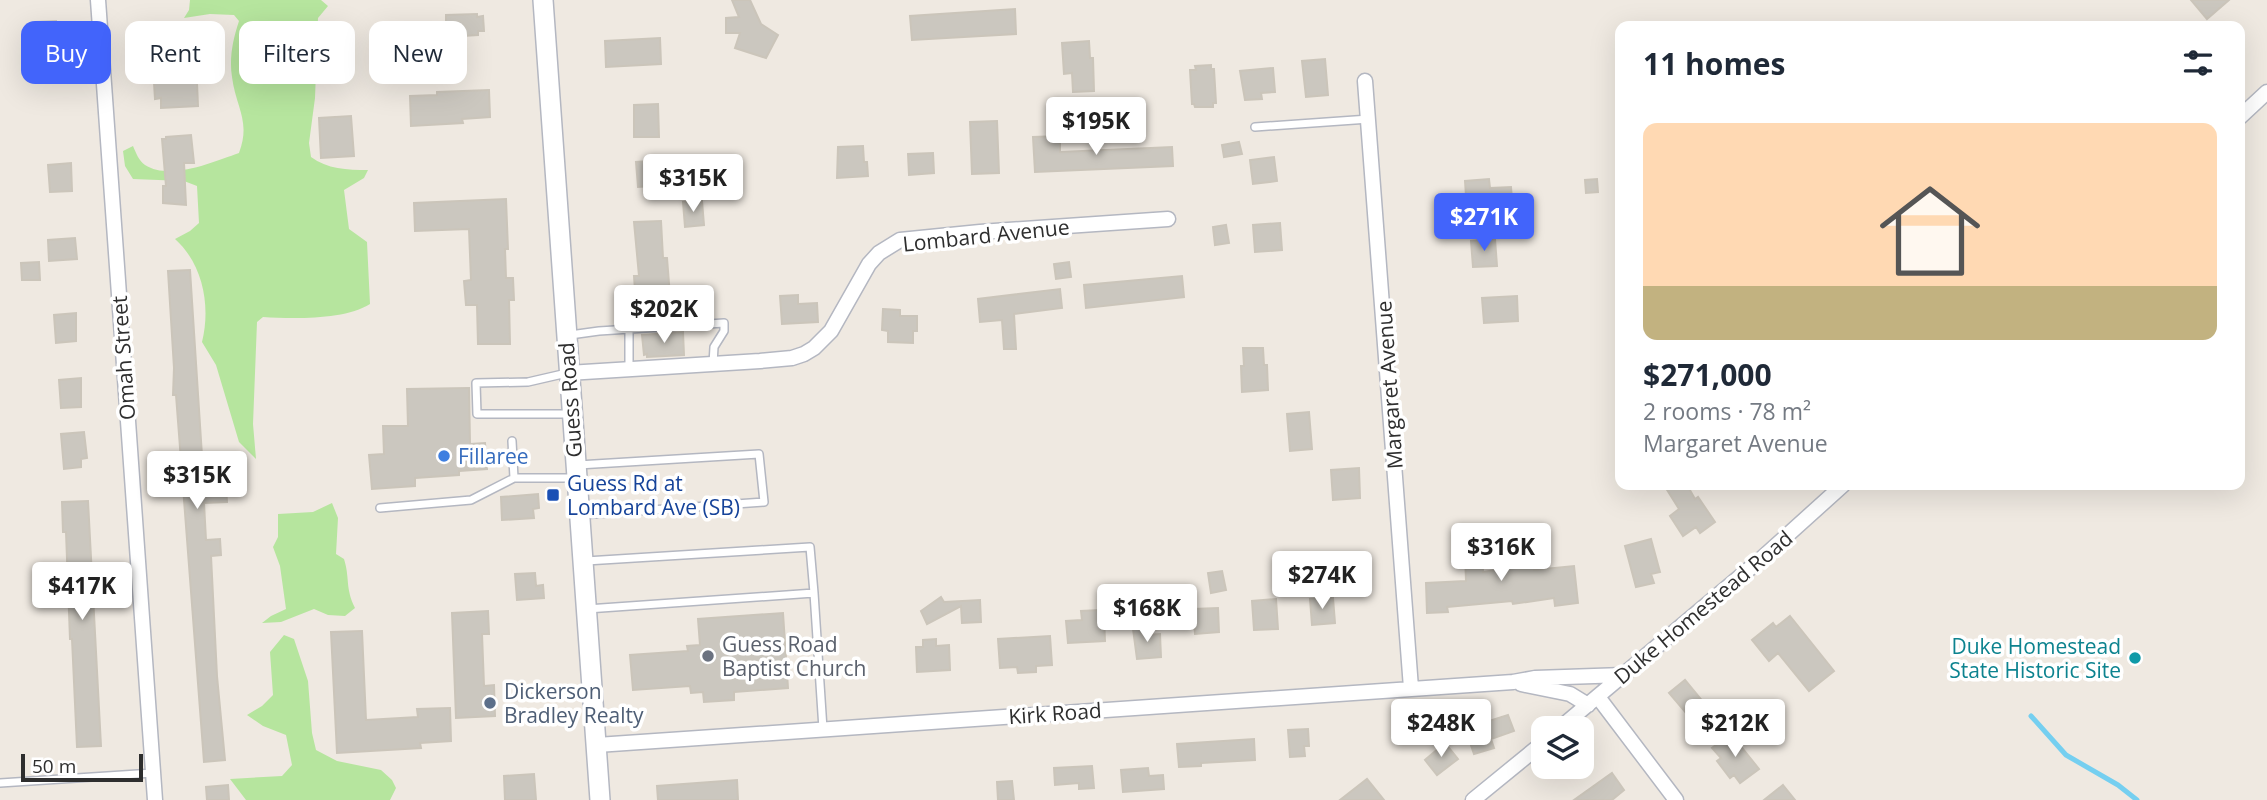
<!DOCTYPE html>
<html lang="en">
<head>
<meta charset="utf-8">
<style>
	body { margin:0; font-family:"Open Sans",sans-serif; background:#f2f2f3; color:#1f2937; height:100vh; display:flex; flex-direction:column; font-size:26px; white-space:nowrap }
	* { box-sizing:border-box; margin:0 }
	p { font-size:23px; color:#747a83 }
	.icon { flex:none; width:38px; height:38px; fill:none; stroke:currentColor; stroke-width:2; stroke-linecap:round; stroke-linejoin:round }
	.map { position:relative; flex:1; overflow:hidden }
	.panel { position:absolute; left:1615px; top:21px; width:630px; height:469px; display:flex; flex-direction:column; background:#fff; border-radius:14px; box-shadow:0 7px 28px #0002 }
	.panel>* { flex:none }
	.hud { position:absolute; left:21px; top:21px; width:665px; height:63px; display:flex; gap:14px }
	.controls { position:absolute; left:1531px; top:716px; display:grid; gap:14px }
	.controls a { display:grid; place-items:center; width:63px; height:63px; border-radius:14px; background:#fff; box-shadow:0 7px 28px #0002; font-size:35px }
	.scale { position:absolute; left:21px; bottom:18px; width:122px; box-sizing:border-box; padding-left:7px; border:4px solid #2e2e2e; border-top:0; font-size:19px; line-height:24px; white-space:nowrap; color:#2e2e2e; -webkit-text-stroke:5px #fff; paint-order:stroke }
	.price { position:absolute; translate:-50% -60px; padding:0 16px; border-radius:7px; background:#fff; color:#222; font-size:23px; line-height:46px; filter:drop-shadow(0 2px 4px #0008) }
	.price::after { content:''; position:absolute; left:50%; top:42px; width:21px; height:16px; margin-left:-10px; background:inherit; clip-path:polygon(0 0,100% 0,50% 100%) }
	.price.active { background:#4264fb; color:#fff }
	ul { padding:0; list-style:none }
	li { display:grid; align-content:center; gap:14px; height:371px; padding:0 28px }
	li+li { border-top:2px solid #e0e1e3 }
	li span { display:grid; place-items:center; height:217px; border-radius:14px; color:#555 }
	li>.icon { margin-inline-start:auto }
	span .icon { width:126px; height:126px; fill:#fffc; stroke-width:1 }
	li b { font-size:30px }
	h2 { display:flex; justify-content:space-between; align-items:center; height:84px; padding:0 28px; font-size:30px }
	.tag { padding:0 24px; border-radius:14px; background:#fff; box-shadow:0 7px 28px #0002; font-size:24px; line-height:63px }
	.tag.active { background:#4264fb; color:#fff }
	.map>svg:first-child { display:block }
	.green { fill:#b6e59e }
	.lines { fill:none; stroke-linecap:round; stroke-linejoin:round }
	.stream { stroke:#75cff0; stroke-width:5 }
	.building { fill:#cbc7bf; stroke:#cbc5ba; stroke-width:2 }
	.service-casing { stroke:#b4b7c1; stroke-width:10 }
	.minor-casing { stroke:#b4b7c1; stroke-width:17 }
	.secondary-casing { stroke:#b4b7c1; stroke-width:22 }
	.service { stroke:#fff; stroke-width:7 }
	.minor { stroke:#fff; stroke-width:14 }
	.secondary { stroke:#fff; stroke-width:19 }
	.shop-dot { fill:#3f7fe0; stroke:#fff; stroke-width:2.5 }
	.transit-dot { fill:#1a4fb4; stroke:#fff; stroke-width:2.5 }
	.worship-dot { fill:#6b7280; stroke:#fff; stroke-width:2.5 }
	.culture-dot { fill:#0f9aa8; stroke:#fff; stroke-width:2.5 }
	.service-dot { fill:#5c6f8a; stroke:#fff; stroke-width:2.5 }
	.labels { text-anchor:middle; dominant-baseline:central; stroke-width:7; stroke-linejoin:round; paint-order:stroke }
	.street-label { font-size:21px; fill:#2e2e2e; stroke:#fff }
	.shop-label { font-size:21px; fill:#366cbe; stroke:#fff; text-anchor:start }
	.transit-label { font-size:21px; fill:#164399; stroke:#fff; text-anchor:start }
	.worship-label { font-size:21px; fill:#5b616d; stroke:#fff; text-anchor:start }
	.culture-label { font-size:21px; fill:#0d838f; stroke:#fff; text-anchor:end }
	.service-label { font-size:21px; fill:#4e5e75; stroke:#fff; text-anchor:start }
</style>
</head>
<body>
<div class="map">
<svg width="2267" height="800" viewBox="0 0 2267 800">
	<rect width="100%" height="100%" fill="#efe9e1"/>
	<path class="green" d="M190 0H321L328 6 318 18 315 98 309 143 311 157C327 169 347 170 368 170L364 178 344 190 349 229 367 242 370 304C345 320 293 319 263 317L257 322 253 424 256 459 239 442 216 365 202 342C211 306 203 264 175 239L190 231 199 223 197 186 184 181 133 179 125 166 123 151 133 146C136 153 139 161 145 165 170 181 213 162 239 153 251 121 236 108 232 77 229 58 233 39 239 21L234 15 210 14 184 18 189 10Z
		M332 503 338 518 336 554 344 559C350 578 345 588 355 608L345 616 328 615 314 609 281 622 262 623 271 616 286 609 280 566 273 547 278 537V514L313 512Z
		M284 635 294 639 308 681 312 733 316 750 337 761 381 770 392 780 396 788 390 800H246L230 779 282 776 292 765 286 735 263 726 247 715 262 706 273 695 270 652Z"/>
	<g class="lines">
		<path class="stream" d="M2031 716 2066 755 2118 785 2137 800"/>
	</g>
	<path class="building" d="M732 0H750L761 24 778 35 766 58 735 48 740 33H726V18L739 17Z
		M2191 0H2229L2207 19Z
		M1015 9 1016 34 912 40 910 16Z
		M477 14V17L483 16 484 31H478V35L446 37V15Z
		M56 21 58 49 38 50 36 22Z
		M173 35 174 82 197 83 198 106 161 108V98L155 99 153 66 151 51H148L147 36Z
		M660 38 661 64 606 67 605 41Z
		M1089 41 1090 58H1093L1094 91 1073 92 1072 73 1064 74 1062 43Z
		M1325 59 1328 95 1306 97 1302 61Z
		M1211 65V69H1214L1216 103H1213V107H1195L1194 104H1192L1190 70H1196L1195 66Z
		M1273 68 1275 92 1261 93 1262 99 1245 100 1240 71Z
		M489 90 490 117 462 119 463 123 411 126 410 96 437 95V92Z
		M658 104 659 137H634V105Z
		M351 116 354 156 321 158 319 118Z
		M997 121 999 173 972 174 970 122Z
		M191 135 194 163H184L186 205 163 203V186H166L162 139H166V137Z
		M1060 136V152L1172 147 1173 166 1035 172 1033 137Z
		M1239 142 1242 154 1224 157 1222 145Z
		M863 146 864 162H867L868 176 837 178 838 147Z
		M933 153 934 173 909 175 908 154Z
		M1274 157 1277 181 1253 184 1250 160Z
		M663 160 665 185 638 187 636 162Z
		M71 163 72 191 50 192 48 165Z
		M1489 179 1490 188 1511 187 1513 212 1479 214 1477 195 1466 196 1465 181Z
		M1597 179 1598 192 1586 193 1585 180Z
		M506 199 508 249H505L506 278H513L514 300H509L510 344H478L477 305H466L464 281 471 280 469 229 415 231 414 203Z
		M702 201 704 225 685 227 683 202Z
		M661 221 663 258H667L671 309H674L675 320 645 322 642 289 635 290 634 276H639L634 222Z
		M1280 223 1282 250 1255 252 1253 225Z
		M1226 225 1229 243 1215 245 1213 227Z
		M75 238 77 259 49 261 48 240Z
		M1495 239 1497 266 1473 267 1471 241Z
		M39 262 40 280H22L21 263Z
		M1069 262 1071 277 1056 279 1054 264Z
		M190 270 204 487 226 486 227 502 204 503 206 540 220 539 221 555 211 556 217 676 225 760 204 762 176 395H173L174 368 168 271Z
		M1182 276 1184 297 1086 308 1084 285Z
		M1060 289 1062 308 1014 314 1016 349H1004L1002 320 980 322 978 299Z
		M798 295V304L817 303 818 322 782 324 780 296Z
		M1517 296 1518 321 1484 323 1482 298Z
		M883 309 900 310V316H917V331H913V343L888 342V331L882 330Z
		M76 313V341L56 343 54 315Z
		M683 332 684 355 647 357V354L644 355 642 335Z
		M1243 348H1263L1264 365H1267L1268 390 1242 392 1241 366H1244Z
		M81 378V407L61 408 59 380Z
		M469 388 470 444 485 443 487 469 459 471V475L415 478V486L372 489 369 455 384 454 383 426H408L407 389Z
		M1309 412 1312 449 1290 451 1287 414Z
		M84 432 87 458 81 459V467L64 469 61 434Z
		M1359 468 1360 498 1333 500 1331 470Z
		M1664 485H1687L1695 499 1698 497 1715 522 1700 533 1696 527 1683 536 1670 516 1679 509Z
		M538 494 539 508 533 509 534 518 502 520 501 497Z
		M88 501 101 746 77 747 72 639H70L66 532H63L62 502Z
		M1476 525 1477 544 1482 543 1483 572 1533 564 1534 570 1574 566 1578 603 1555 606 1554 598 1513 604 1512 601 1447 607 1448 612 1427 613 1426 583 1466 581 1464 526Z
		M1651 539 1660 572 1651 574 1654 583 1636 587 1625 546Z
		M1302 562 1303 580 1281 581 1280 563Z
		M1222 571 1226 590 1211 593 1208 573Z
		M535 573 536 586 543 585 544 598 517 600 515 574Z
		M941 597 944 602 980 600 981 622 962 623 961 606 927 624 921 611Z
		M1333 598 1335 623 1312 625 1310 599Z
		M1276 599 1278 629 1254 630 1252 601Z
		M1218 608 1219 632 1195 634 1193 609Z
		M1100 610V619L1104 618 1105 641 1068 643 1066 621 1082 620 1081 611Z
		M488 611 489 634H482L484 686 494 685 495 716 456 718 452 613Z
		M783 613 788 688 734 692V700L704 702 703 692 691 693 690 686 633 690 630 655 688 651 687 646 700 645 698 619Z
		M1790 616 1834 671 1809 691 1778 653 1769 661 1752 640 1773 623 1776 627Z
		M1146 628V635L1160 634 1161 657 1137 659 1133 629Z
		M362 631 366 720 418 717 417 709 450 708 451 741 420 743 421 748 337 753 331 632Z
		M1050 636 1052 665 1036 666V672L1018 673 1017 667 1000 668 998 639Z
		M936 639V646L949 645 950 670 917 672 916 647H923V640Z
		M1685 680 1708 708 1693 721 1669 693Z
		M1508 715 1514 731 1491 739 1494 748 1474 754 1464 725 1484 718 1486 722Z
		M1308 729 1309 746H1304L1305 756 1290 757 1288 730Z
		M1731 734 1759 769 1740 783 1734 775 1730 778 1717 761 1721 758 1712 748Z
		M1254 739 1255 760 1201 763V766L1179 767 1177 744Z
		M1445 743 1458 759 1437 775 1425 760Z
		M1092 766 1094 788 1079 789V783L1055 785 1054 768Z
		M1148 768 1149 776 1163 775 1164 789 1123 792 1121 770Z
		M1612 773 1624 790 1612 800H1574Z
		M534 774 536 800H505L504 776Z
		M1367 779 1384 800H1340Z
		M737 780 738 800H658L657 786Z
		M1012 781 1014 800H998L997 782Z
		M228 785 229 800H207L206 787Z
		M1783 785 1795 800H1764Z"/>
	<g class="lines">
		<g class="service-casing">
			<path id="service" d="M1255 127 1369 119
				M570 335 599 331 724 323V331L714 347 713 364
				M629 369V330
				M567 373 528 382 476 383 477 414H571
				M512 441 514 478H575
				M578 465 759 454 764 502 580 515
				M380 508 471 500 514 478
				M586 561 810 547 814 593 587 609
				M814 593 823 729
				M0 783 153 773"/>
		</g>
		<g class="minor-casing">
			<path id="minor" d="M98 0 155 800
				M1365 81 1411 688
				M2240 117 2267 92
				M568 373 760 361 792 358 804 354 814 348 831 331 869 264 879 253 900 240 980 232 1168 219
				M1521 684 1570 694 1588 705
				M1598 697 1676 800
				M1560 728 1761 559 1843 485
				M597 745 1513 682 1535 678 1624 675
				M1473 800 1544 742"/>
		</g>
		<g class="secondary-casing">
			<path id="secondary" d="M543 0 600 800"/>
		</g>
		<use href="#service" class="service"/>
		<use href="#minor" class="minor"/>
		<use href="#secondary" class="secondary"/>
	</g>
	<circle class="shop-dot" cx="444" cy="456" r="7"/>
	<rect class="transit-dot" x="546" y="488" width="14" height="14" rx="3.5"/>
	<circle class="worship-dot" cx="708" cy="656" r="7"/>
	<circle class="culture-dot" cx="2135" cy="658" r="7"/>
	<circle class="service-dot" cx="490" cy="703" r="7"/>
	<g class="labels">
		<g class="street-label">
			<text transform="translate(986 235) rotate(-6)">Lombard Avenue</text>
			<text transform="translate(123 358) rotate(-94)">Omah Street</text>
			<text transform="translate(1389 385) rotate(-94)">Margaret Avenue</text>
			<text transform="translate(570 400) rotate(-94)">Guess Road</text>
			<text transform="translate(1703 607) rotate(-40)">Duke Homestead Road</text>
			<text transform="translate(1055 713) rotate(-4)">Kirk Road</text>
		</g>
		<g class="shop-label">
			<text x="458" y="456">Fillaree</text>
		</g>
		<g class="transit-label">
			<text x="567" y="483">Guess Rd at<tspan x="567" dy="24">Lombard Ave (SB)</tspan></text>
		</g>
		<g class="worship-label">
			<text x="722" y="644">Guess Road<tspan x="722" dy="24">Baptist Church</tspan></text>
		</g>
		<g class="culture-label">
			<text x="2121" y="646">Duke Homestead<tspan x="2121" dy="24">State Historic Site</tspan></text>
		</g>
		<g class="service-label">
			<text x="504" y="691">Dickerson<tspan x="504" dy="24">Bradley Realty</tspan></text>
		</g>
	</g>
</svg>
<div class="controls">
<a><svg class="icon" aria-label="layers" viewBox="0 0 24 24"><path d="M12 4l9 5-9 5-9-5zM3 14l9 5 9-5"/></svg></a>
</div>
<div class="scale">50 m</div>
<b class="price" style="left:1096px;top:157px">$195K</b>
<b class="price" style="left:693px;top:214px">$315K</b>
<b class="price active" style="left:1484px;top:253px">$271K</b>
<b class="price" style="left:664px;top:345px">$202K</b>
<b class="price" style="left:197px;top:511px">$315K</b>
<b class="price" style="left:1501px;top:583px">$316K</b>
<b class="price" style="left:1322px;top:611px">$274K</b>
<b class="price" style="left:82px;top:622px">$417K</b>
<b class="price" style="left:1147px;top:644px">$168K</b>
<b class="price" style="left:1441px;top:759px">$248K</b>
<b class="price" style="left:1735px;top:759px">$212K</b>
<div class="hud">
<a class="tag active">Buy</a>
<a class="tag">Rent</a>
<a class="tag">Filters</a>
<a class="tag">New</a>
</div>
<section class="panel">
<h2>11 homes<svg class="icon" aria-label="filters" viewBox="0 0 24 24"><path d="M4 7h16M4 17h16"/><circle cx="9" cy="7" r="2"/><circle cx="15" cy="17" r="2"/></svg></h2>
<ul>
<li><span style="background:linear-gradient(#ffd9b3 75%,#c2b280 0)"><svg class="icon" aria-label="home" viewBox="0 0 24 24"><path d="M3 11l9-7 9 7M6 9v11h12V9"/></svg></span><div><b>$271,000</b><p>2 rooms · 78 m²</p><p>Margaret Avenue</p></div></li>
</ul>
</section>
</div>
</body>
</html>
